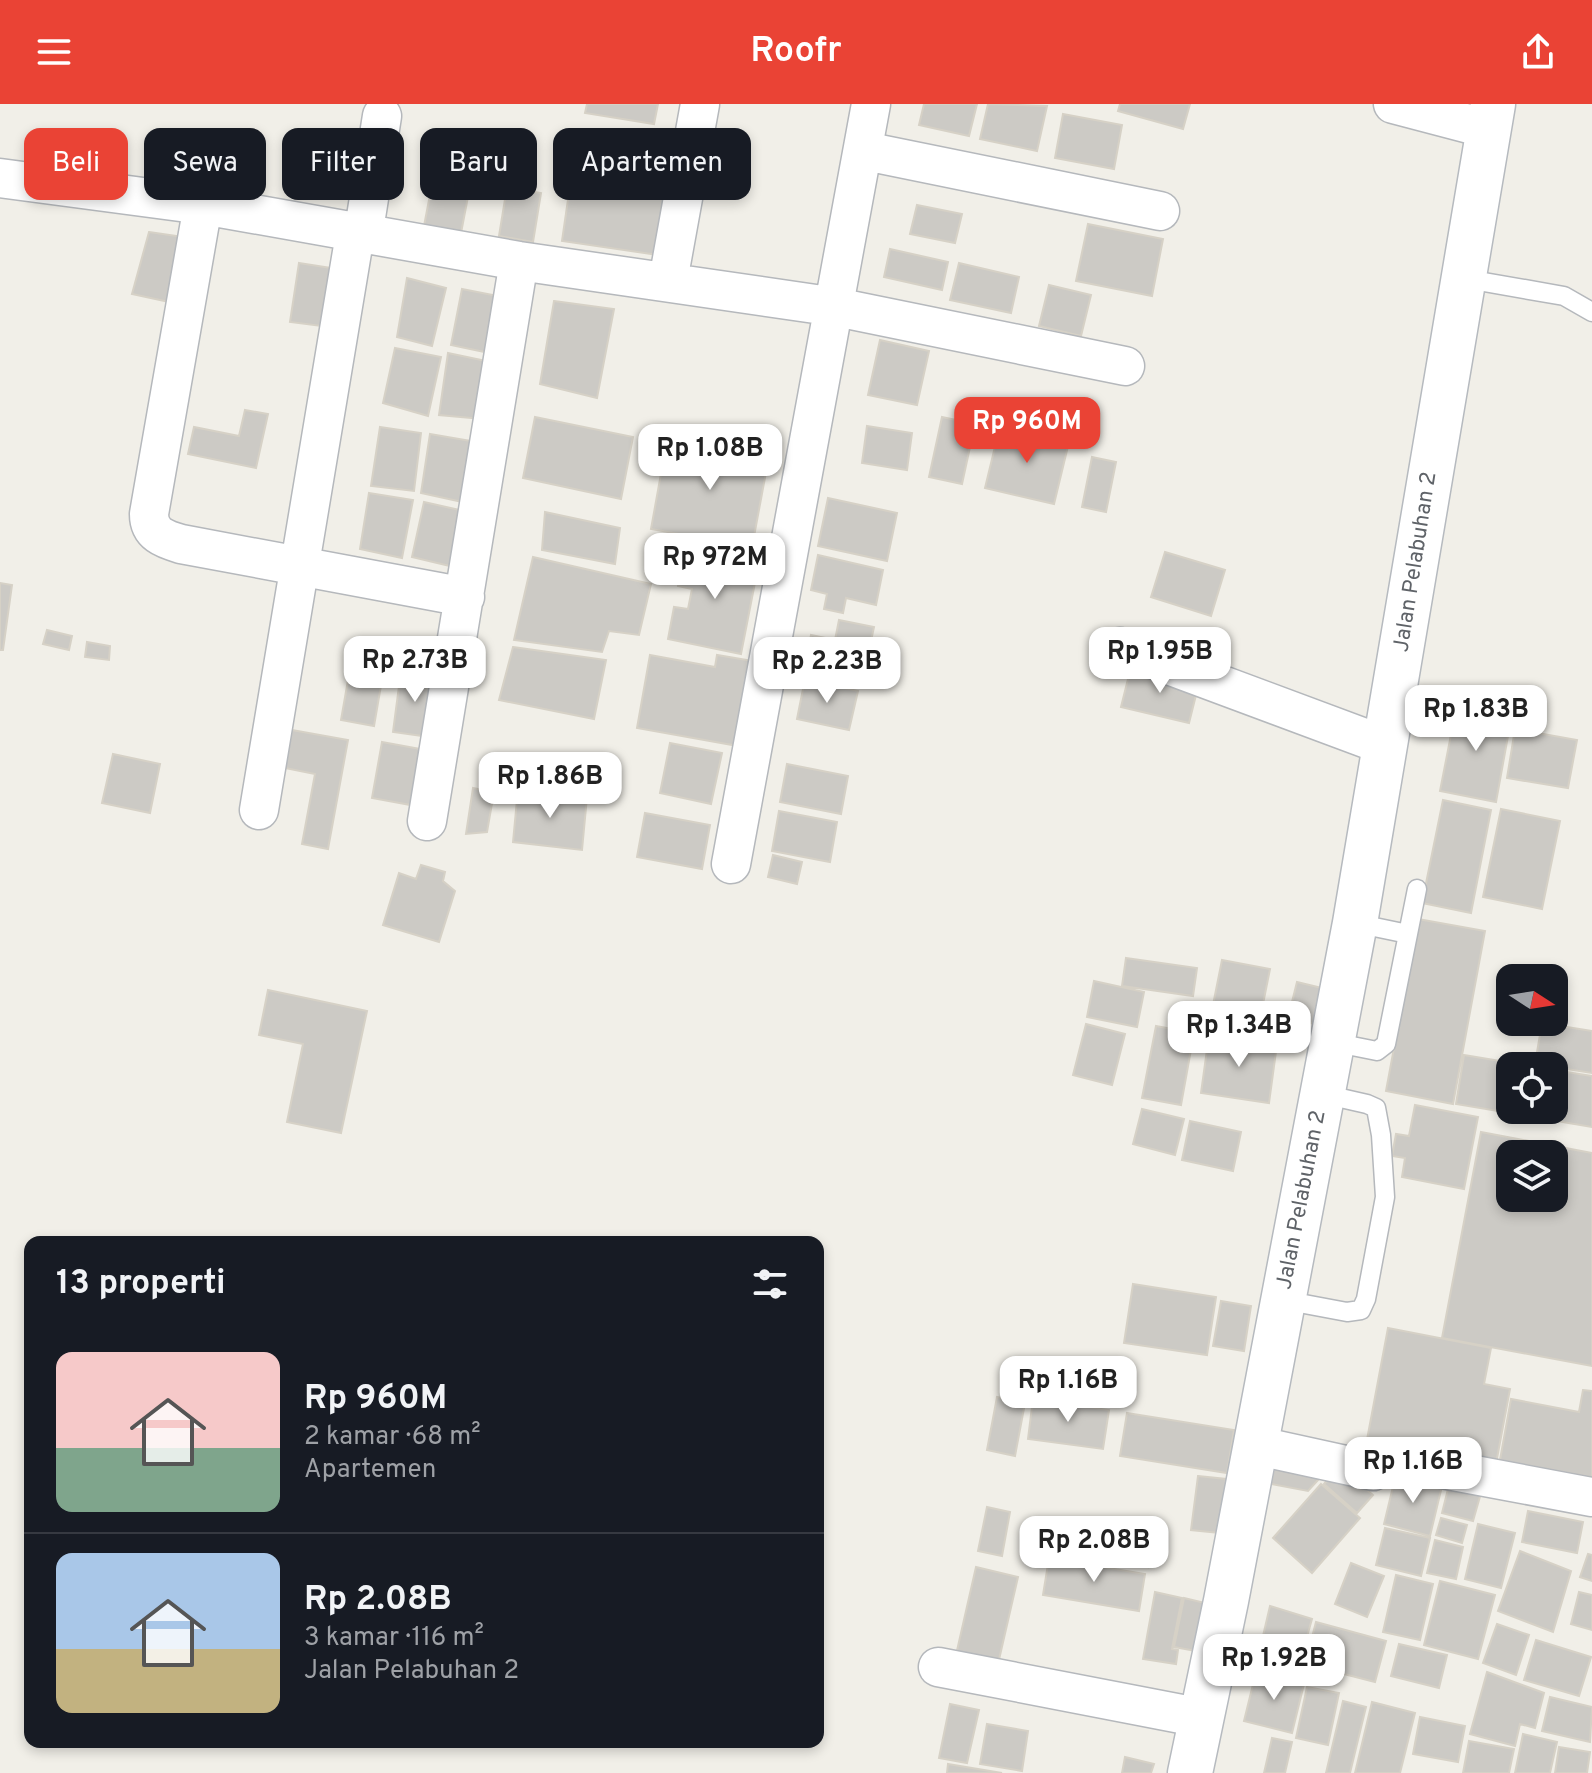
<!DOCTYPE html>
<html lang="id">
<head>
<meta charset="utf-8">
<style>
	body { margin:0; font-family:Overpass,sans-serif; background:#242831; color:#f1f3f6; height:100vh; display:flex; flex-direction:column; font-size:30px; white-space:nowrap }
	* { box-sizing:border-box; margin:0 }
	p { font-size:26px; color:#9ea1a6 }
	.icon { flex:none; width:44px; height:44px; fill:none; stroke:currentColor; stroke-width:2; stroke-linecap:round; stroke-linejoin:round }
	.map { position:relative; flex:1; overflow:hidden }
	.details { position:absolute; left:24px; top:1132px; width:800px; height:512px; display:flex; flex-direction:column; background:#171b24; border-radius:16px; box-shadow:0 4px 12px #0003 }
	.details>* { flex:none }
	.top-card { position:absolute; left:24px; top:24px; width:800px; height:72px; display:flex; gap:16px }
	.needle { width:52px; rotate:102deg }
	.controls { position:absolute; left:1496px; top:860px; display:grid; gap:16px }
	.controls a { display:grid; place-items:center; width:72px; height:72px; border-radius:16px; background:#171b24; box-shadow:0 4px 12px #0003; font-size:40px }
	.price { position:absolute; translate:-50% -68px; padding:0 18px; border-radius:16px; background:#fff; color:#222; font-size:26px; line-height:52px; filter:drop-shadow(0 2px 4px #0008) }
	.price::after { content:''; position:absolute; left:50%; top:48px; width:24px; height:18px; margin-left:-12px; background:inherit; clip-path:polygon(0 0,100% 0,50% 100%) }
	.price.on { background:#ea4335; color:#fff }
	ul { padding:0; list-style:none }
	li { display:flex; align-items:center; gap:24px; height:200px; padding:0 32px }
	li+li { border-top:2px solid #363941 }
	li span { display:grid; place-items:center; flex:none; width:224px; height:160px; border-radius:16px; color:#555 }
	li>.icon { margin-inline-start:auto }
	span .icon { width:96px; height:96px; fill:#fffc; stroke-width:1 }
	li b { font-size:34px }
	h2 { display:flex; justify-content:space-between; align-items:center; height:96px; padding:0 32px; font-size:34px }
	.chip { padding:0 28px; border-radius:16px; background:#171b24; box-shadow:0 4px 12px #0003; font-size:28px; line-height:72px }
	.chip.on { background:#ea4335; color:#fff }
	header { display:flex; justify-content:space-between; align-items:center; height:104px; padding:0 32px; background:#ea4335; color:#fff; font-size:36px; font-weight:600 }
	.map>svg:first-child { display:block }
	.building { fill:#cccac5; stroke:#d6d1c6; stroke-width:2; fill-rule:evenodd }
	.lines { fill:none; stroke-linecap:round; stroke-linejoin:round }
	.service-casing { stroke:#b5b8bc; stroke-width:21 }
	.minor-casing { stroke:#b5b8bc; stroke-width:41 }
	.secondary-casing { stroke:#b6babf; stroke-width:47 }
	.service { stroke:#fff; stroke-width:18 }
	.minor { stroke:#fff; stroke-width:38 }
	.secondary { stroke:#fff; stroke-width:44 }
	.labels { text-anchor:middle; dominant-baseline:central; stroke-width:6; stroke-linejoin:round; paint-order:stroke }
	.street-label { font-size:22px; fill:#5f6368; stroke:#fff }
</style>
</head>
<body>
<header><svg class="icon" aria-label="menu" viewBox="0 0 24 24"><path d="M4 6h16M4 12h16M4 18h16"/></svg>Roofr<svg class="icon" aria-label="share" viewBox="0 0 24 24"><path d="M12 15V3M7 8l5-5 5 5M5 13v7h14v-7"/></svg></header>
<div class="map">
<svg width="1592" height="1669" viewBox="0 0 1592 1669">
	<rect width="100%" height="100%" fill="#f1efe8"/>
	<path class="building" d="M587 0H658L654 20 585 9Z
		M924 0H977L969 32 919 21Z
		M988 0 1047 2 1037 47 980 35Z
		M1120 0H1190L1183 25 1118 7Z
		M1063 10 1122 21 1114 65 1055 54Z
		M434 70 471 77 461 129 424 122Z
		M571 75 668 92 658 151 562 137Z
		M507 83 541 89 533 138 499 132Z
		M917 101 962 110 955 139 910 130Z
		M1088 120 1163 135 1152 192 1076 177Z
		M149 128 184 133 183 201 132 190Z
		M890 145 948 158 942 186 884 173Z
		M299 159 338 165 329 223 290 218Z
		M959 159 1019 173 1011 209 950 196Z
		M407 174 446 184 432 242 397 233Z
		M1049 181 1091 191 1081 232 1039 222Z
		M462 185 503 193 494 250 451 241Z
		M554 197 614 205 597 294 540 280Z
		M880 236 929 247 917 301 868 291Z
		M395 244 441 253 428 312 383 299Z
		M448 249 491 258 482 315 439 311Z
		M245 306 268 310 256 364 188 350 194 323 239 332Z
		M535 313 633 333 621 395 523 374Z
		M942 313 975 320 962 380 929 373Z
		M867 322 912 329 907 366 862 359Z
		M1000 322 1069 338 1054 400 985 384Z
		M380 323 421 329 414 387 371 382Z
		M430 330 477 338 467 399 421 389Z
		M668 331 717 340 715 355 735 359 738 341 770 347 752 443 651 425Z
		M1092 353 1116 358 1106 408 1082 403Z
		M369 389 413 396 402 454 360 445Z
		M828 394 897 409 887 457 818 442Z
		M424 398 464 407 454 463 412 453Z
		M545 408 620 424 615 460 542 446Z
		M686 443 759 458 741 550 668 535 674 503 688 505 692 485 678 482Z
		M1165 448 1225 466 1211 512 1151 493Z
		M818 451 883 466 876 501 846 494 843 509 824 505 827 490 811 486Z
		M533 453 651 480 639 531 609 527 602 548 514 536Z
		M0 479 12 481 3 546H0Z
		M839 516 874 523 863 574 805 562 811 531 835 536Z
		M47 526 72 532 69 546 43 540Z
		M87 538 110 542 109 556 85 553Z
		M513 543 606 556 594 615 499 596Z
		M650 551 715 563 717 551 753 557 738 642 637 624Z
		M351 559 384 564 374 622 341 616Z
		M1131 563 1199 579 1189 619 1121 603Z
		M401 567 437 572 430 633 393 628Z
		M805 575 858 587 849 626 797 615Z
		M1457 600 1512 610 1496 698 1440 687Z
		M1515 625 1577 636 1568 684 1507 674Z
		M292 626 348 636 328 745 302 740 315 670 285 664Z
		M382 638 426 646 416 702 372 694Z
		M670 639 722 649 711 700 660 689Z
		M113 650 160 660 150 709 102 699Z
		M787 660 848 672 841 710 780 698Z
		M473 684 494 688 487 728 466 730Z
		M518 685 587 693 582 746 513 738Z
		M1443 696 1491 706 1471 809 1422 799Z
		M1501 705 1560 717 1542 805 1483 793Z
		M779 707 837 718 830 758 772 747Z
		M645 709 710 721 702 765 637 753Z
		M773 751 802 758 797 780 768 773Z
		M421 761 445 768 443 777 455 787 439 838 383 821 399 769 416 775Z
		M1418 815 1485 827 1453 1000 1386 987Z
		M1126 854 1197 864 1193 892 1122 882Z
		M1222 856 1270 865 1259 920 1211 911Z
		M1094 877 1144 888 1137 923 1087 913Z
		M1297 878 1322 884 1315 920 1288 914Z
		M268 886 367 907 341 1029 287 1018 303 940 259 931Z
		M1542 919 1592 927V969L1535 960Z
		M1086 920 1125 930 1112 981 1073 971Z
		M1156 922 1194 929 1181 1001 1142 994Z
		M1209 931 1277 940 1269 999 1201 989Z
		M1464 951 1530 962H1510V1006H1554V966L1592 972V1023L1456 1000Z
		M1415 1001 1478 1013 1464 1085 1402 1073 1405 1054 1392 1052 1396 1030 1409 1032Z
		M1142 1005 1184 1015 1175 1051 1133 1040Z
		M1190 1017 1241 1028 1233 1067 1182 1056Z
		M1481 1028 1592 1049V1262L1442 1234ZM1510 1050H1554V1094H1510Z
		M1133 1180 1216 1193 1207 1251 1124 1239Z
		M1221 1197 1251 1202 1244 1247 1213 1242Z
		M1388 1224 1491 1244 1484 1280 1510 1285 1495 1365 1366 1341Z
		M1583 1286 1592 1287V1373L1500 1356 1511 1295 1579 1308Z
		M997 1293 1025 1299 1015 1352 987 1346Z
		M1033 1295 1109 1306 1103 1345 1028 1335Z
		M1127 1309 1234 1326 1227 1369 1120 1352Z
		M1277 1351 1330 1363 1308 1387 1271 1380Z
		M1339 1362 1373 1391 1357 1409 1324 1380Z
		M1396 1370 1442 1382 1430 1432 1384 1420Z
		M1198 1372 1226 1375 1219 1429 1191 1426Z
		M1321 1380 1360 1414 1312 1469 1273 1434Z
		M1449 1381 1481 1389 1473 1417 1442 1409Z
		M987 1403 1010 1408 1002 1452 978 1447Z
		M1528 1407 1583 1418 1577 1449 1522 1438Z
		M1441 1414 1467 1421 1462 1439 1436 1431Z
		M1056 1420 1152 1436 1148 1463 1051 1447Z
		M1478 1420 1515 1429 1501 1484 1465 1475Z
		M1385 1424 1430 1434 1421 1472 1376 1461Z
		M1435 1436 1463 1443 1456 1475 1427 1469Z
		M1520 1447 1571 1467 1553 1528 1498 1507Z
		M1588 1450 1592 1451V1477L1580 1473Z
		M1049 1454 1145 1470 1139 1507 1043 1491Z
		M1351 1459 1384 1472 1367 1513 1335 1500Z
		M976 1463 1018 1473 998 1560 956 1551Z
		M1396 1471 1433 1480 1420 1536 1383 1528Z
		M1440 1477 1495 1491 1478 1555 1424 1541Z
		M1155 1488 1182 1494 1172 1545 1178 1546 1176 1560 1143 1555Z
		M1579 1488 1592 1491V1526L1571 1520Z
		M1184 1494 1205 1499 1196 1547 1174 1543Z
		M1270 1502 1312 1515 1299 1561 1259 1549Z
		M1316 1518 1386 1537 1375 1578 1305 1560Z
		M1497 1520 1529 1531 1516 1571 1483 1559Z
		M1536 1536 1591 1553 1579 1592 1524 1576Z
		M1399 1540 1447 1551 1439 1584 1391 1572Z
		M1256 1568 1304 1580 1292 1629 1244 1617Z
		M1487 1568 1544 1589 1535 1624 1520 1620 1515 1642 1470 1630Z
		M1307 1583 1339 1589 1328 1641 1296 1634Z
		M1550 1593 1592 1603 1590 1638 1542 1627Z
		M1343 1597 1366 1603 1350 1669H1326Z
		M1372 1598 1415 1609 1400 1669H1355Z
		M950 1600 979 1606 967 1659 939 1654Z
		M1420 1613 1465 1622 1458 1658 1413 1650Z
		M987 1620 1028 1627 1022 1667 980 1660Z
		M1523 1630 1557 1638 1550 1669H1515Z
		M1272 1634 1292 1638 1285 1669H1264Z
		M1469 1637 1514 1645 1509 1669H1463Z
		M1559 1643 1590 1648 1587 1669H1555Z
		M1125 1653 1154 1660 1151 1669H1122Z
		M948 1660 1002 1669H947Z"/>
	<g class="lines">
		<g class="service-casing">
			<path id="service" d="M1461 174 1564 192 1592 208
				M1408 830 1417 785
				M1332 938 1377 947 1386 940 1408 830 1355 819
				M1283 1196 1347 1208 1361 1206 1366 1195 1385 1093 1381 1031 1376 1004 1367 1000 1323 990"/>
		</g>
		<g class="minor-casing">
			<path id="minor" d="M1393 0 1488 25
				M865 47 1160 107
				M0 74 203 101 519 157 836 203 1125 262
				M203 101 149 410C149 430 164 435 181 440L465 493
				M363 132 382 12
				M668 177 700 0
				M1120 543 1386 642
				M259 706 355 130
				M427 717 519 157
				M731 760 871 0
				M1254 1341 1373 1367 1389 1355 1592 1393
				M938 1563 1202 1614"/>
		</g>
		<g class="secondary-casing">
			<path id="secondary" d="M1190 1669 1226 1497 1355 819 1493 0"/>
		</g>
		<use href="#service" class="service"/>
		<use href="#minor" class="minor"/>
		<use href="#secondary" class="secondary"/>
	</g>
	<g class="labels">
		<g class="street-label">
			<text transform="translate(1416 458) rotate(-81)">Jalan Pelabuhan 2</text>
			<text transform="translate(1302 1096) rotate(-79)">Jalan Pelabuhan 2</text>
		</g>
	</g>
</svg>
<div class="controls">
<a><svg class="needle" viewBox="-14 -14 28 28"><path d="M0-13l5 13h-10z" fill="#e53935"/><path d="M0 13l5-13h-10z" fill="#9ea1a6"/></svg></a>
<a><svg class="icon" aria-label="locate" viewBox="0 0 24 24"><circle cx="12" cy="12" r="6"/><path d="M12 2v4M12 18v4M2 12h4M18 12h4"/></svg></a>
<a><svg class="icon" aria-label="layers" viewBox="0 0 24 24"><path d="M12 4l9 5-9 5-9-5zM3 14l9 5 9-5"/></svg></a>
</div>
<b class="price on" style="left:1027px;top:361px">Rp 960M</b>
<b class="price" style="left:710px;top:388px">Rp 1.08B</b>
<b class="price" style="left:715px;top:497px">Rp 972M</b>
<b class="price" style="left:1160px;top:591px">Rp 1.95B</b>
<b class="price" style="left:415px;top:600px">Rp 2.73B</b>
<b class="price" style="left:827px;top:601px">Rp 2.23B</b>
<b class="price" style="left:1476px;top:649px">Rp 1.83B</b>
<b class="price" style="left:550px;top:716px">Rp 1.86B</b>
<b class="price" style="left:1239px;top:965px">Rp 1.34B</b>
<b class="price" style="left:1068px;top:1320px">Rp 1.16B</b>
<b class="price" style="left:1413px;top:1401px">Rp 1.16B</b>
<b class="price" style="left:1094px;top:1480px">Rp 2.08B</b>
<b class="price" style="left:1274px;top:1598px">Rp 1.92B</b>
<div class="top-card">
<a class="chip on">Beli</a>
<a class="chip">Sewa</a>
<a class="chip">Filter</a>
<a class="chip">Baru</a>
<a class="chip">Apartemen</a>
</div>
<section class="details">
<h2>13 properti<svg class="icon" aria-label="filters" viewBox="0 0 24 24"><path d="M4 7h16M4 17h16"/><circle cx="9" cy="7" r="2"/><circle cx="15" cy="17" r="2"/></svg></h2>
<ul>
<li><span style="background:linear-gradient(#f6c9c9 60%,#7fa58c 0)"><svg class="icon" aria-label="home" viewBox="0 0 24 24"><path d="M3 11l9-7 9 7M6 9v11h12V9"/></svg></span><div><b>Rp 960M</b><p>2 kamar · 68 m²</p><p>Apartemen</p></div></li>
<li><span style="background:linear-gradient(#a9c7e8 60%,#c2b280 0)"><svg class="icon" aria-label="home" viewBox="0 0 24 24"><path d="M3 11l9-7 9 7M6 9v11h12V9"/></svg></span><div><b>Rp 2.08B</b><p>3 kamar · 116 m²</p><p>Jalan Pelabuhan 2</p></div></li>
</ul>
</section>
</div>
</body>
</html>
